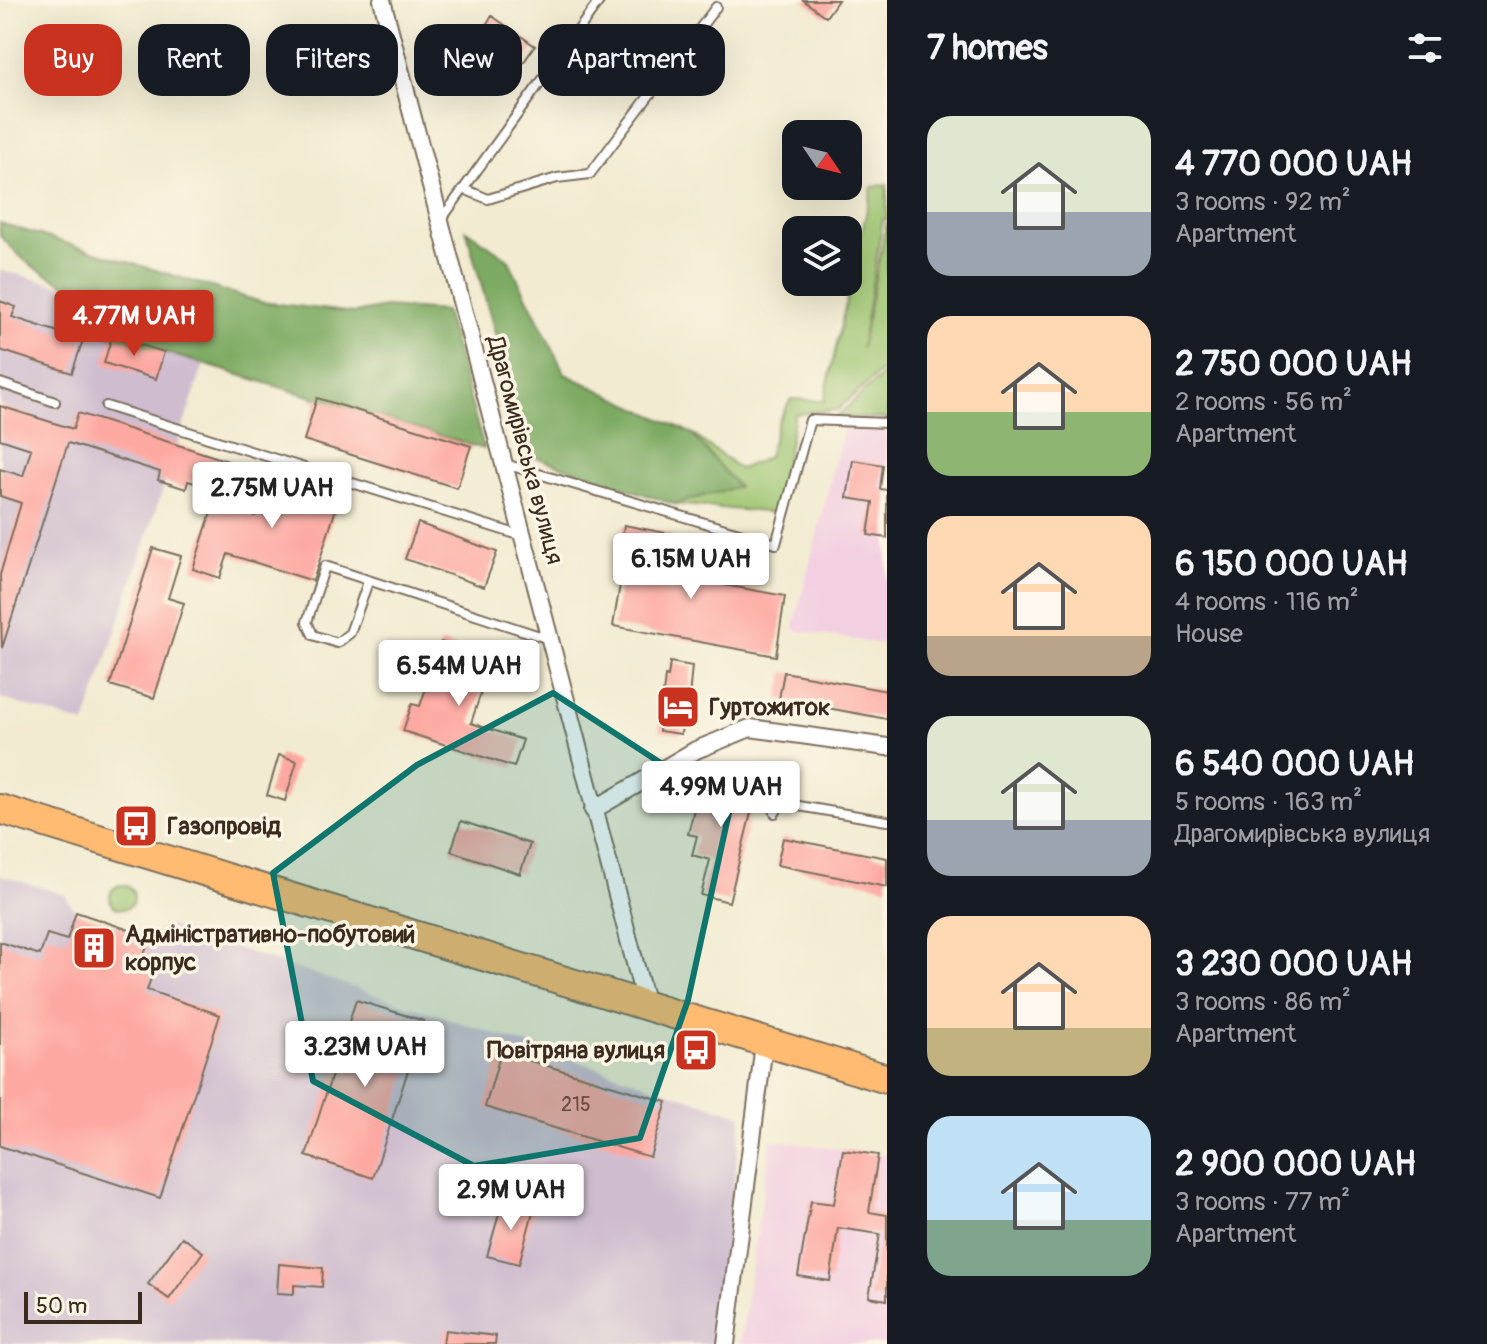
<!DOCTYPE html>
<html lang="en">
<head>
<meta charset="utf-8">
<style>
	body { margin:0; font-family:Pangolin,sans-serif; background:#20242c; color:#f1f3f6; height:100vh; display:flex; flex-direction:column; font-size:30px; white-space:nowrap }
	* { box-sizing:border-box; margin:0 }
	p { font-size:26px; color:#9ea1a6 }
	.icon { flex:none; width:44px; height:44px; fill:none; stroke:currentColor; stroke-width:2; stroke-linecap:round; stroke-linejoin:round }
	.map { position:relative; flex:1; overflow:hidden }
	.drawer { display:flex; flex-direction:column; background:#171b24; width:600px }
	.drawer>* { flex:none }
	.top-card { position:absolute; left:24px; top:24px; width:742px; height:72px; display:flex; gap:16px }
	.needle { width:52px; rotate:125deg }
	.controls { position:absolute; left:782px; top:120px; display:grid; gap:16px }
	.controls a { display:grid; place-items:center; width:80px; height:80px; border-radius:16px; background:#171b24; box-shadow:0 8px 32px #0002; font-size:40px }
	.scale { position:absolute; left:24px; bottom:20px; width:118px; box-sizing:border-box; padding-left:8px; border:4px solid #3b2a1e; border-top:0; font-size:22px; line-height:28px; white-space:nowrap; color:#3b2a1e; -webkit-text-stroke:6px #fcf5e5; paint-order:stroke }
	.price { position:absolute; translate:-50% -68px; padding:0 18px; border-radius:8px; background:#fff; color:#222; font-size:26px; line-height:52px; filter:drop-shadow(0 2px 4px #0008) }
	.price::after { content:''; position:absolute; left:50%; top:48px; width:24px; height:18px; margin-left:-12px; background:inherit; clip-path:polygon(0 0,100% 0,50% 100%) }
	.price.on { background:#c8321e; color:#fff }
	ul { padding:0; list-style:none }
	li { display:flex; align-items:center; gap:24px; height:200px; padding:0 40px }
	li span { display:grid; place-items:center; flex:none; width:224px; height:160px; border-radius:24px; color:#555 }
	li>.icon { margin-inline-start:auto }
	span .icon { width:96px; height:96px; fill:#fffc; stroke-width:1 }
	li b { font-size:34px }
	h2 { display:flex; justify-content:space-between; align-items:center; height:96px; padding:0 40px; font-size:34px }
	.chip { padding:0 28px; border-radius:24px; background:#171b24; box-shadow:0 8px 32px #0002; font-size:28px; line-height:72px }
	.chip.on { background:#c8321e; color:#fff }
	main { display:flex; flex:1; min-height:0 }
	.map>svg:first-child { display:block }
	.built { fill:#f2cfe1 }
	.industrial { fill:#cfbdcf }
	.green { fill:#9cc470; stroke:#6c7747; stroke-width:2 }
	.forest { fill:#7daa62; stroke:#5c6a40; stroke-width:2 }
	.building { fill:#fda8a1 }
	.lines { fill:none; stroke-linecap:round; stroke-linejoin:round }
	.service-casing { stroke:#7b6e5d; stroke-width:12 }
	.minor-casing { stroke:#7b6e5d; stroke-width:20 }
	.trunk-casing { stroke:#7b6e5d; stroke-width:32 }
	.service { stroke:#fff; stroke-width:8 }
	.minor { stroke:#fff; stroke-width:16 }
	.trunk { stroke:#febb71; stroke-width:28 }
	.marked { fill:#0f766e; fill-opacity:0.2; stroke:#0f766e; stroke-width:6; stroke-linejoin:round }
	.labels { text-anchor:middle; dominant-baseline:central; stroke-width:7; stroke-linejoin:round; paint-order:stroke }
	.number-label { font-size:20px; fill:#6c4a3f }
	.street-label { font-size:24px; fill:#3b2a1e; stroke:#fcf5e5 }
	.poi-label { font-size:24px; font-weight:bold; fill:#3b2a1e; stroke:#fcf5e5; text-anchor:start }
</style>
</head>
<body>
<main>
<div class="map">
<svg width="887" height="1344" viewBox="0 0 887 1344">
	<rect width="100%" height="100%" fill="#fcf5e5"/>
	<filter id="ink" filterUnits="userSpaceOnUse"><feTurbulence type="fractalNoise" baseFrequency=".0125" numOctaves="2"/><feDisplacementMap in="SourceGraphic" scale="16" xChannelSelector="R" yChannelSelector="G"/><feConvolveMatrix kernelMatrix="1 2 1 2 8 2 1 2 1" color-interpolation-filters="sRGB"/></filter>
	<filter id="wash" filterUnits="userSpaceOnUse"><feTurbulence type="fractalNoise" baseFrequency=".006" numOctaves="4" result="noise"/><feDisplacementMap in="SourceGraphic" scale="32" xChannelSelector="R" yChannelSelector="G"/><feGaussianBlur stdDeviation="1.8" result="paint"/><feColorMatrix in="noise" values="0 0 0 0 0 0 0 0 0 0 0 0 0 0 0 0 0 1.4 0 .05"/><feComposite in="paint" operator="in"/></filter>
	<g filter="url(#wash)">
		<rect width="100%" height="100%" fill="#f2ebd1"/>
		<path class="built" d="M846 418 887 419V645L793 630Z
			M771 1140 887 1155V1344H740Z"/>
		<path class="industrial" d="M0 270 81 291 104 334 204 364 85 724 0 698Z
			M0 875 65 895 76 913 149 937 169 926 742 1116 714 1344H0Z"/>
		<path class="green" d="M887 184V219H883L861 349 887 221V366L837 410 795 414 776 513 673 504 691 433 740 469 768 457 778 422 791 399 824 401 872 187Z
			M887 371V419L836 417Z
			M110 897a12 12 0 1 1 24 0a12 12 0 1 1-24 0Z"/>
		<path class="forest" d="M0 223 261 302 355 313 384 307 445 311 484 449 104 334C95 287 61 287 28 263 18 255 9 245 0 236Z
			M466 230 508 259 565 374 691 433 738 487 673 504 529 455Z"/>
		<g id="blocks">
			<path class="building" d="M803 0H838L826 17Z
				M492 16 535 46 513 77 502 69 488 90 456 69Z
				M0 301 16 307 12 317 83 340 72 373 0 350Z
				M112 336 164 352 156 379 104 363Z
				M317 398 471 446 457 488 304 440Z
				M0 406 73 429 78 413 228 461 219 490 188 481 186 489 158 480 160 472 68 443 2 648 0 575 21 503 0 496V469L23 476 31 449 0 439Z
				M853 460 883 465 880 489 887 490V538L868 535 873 502 847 498Z
				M269 473 340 496 313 581 228 554 220 578 193 569 214 503 255 516Z
				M418 523 497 552 484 587 405 559Z
				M624 525 671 534 663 574 785 596 776 656 613 626 625 555 619 554Z
				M153 548 181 556 168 598 184 603 154 698 110 685Z
				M441 642 492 659 471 723 523 740 514 767 403 731 412 704 420 706Z
				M670 662 692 666 687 718H683L681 734 659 731 665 676 668 677Z
				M784 672 887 691V719L779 699Z
				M279 755 297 761 285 801 267 795Z
				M703 771 758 784 729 902 701 895 710 860 692 855 697 836 688 834Z
				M461 821 530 844 520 874 451 851Z
				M783 838 887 858V887L777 865Z
				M76 912 150 937 141 964 154 969 147 990 220 1015 160 1198 0 1146V942L40 955 47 934 67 940Z
				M356 1000 424 1021 373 1178 306 1156Z
				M501 1052 667 1102 650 1157 485 1107Z
				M843 1150 878 1155 869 1212 887 1215V1300L869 1297 880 1234 838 1228 830 1281 798 1276 811 1201 834 1204Z
				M503 1200 534 1208 519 1264 487 1256Z
				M182 1237 203 1252 169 1299 148 1284Z
				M279 1264 323 1268 322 1287 294 1285V1294L277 1293Z
				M445 1330 496 1336 495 1344H443Z"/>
		</g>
	</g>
	<g filter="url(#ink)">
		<use href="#blocks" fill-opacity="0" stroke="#7b6e5d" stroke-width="2"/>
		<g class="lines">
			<g class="service-casing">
				<path id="service" d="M464 189 488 199 557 178 590 174 716 7
					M441 220 600 0
					M0 383 55 402
					M106 406 522 536
					M505 464 776 544 810 420 887 423
					M368 582 350 633 337 643 313 635 307 622 325 566 549 639
					M775 813 781 803 887 821"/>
			</g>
			<g class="minor-casing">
				<path id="minor" d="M382 0 646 1005
					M593 810 696 750 750 728 887 747
					M726 1344 764 1044"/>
			</g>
			<g class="trunk-casing">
				<path id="trunk" d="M0 809 887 1079"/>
			</g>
			<use href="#service" class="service"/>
			<use href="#minor" class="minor"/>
			<use href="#trunk" class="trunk"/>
		</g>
	</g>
	<path class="marked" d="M553 693 730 808 688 1000 640 1138 474 1166 313 1081 273 873 417 765Z"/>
	<defs>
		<g id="hotel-square" transform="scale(2.3)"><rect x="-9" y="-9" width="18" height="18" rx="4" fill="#c8321e" stroke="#fcf5e5"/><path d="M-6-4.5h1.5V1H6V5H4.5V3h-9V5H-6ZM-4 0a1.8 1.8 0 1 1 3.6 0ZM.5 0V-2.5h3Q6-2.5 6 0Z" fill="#fff"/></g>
		<g id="bus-square" transform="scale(2.3)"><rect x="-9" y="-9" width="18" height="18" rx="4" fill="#c8321e" stroke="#fcf5e5"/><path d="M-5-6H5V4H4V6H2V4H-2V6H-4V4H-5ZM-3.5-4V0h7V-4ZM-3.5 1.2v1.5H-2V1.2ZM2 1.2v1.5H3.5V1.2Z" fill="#fff"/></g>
		<g id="building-square" transform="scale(2.3)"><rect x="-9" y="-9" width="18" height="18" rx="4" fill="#c8321e" stroke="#fcf5e5"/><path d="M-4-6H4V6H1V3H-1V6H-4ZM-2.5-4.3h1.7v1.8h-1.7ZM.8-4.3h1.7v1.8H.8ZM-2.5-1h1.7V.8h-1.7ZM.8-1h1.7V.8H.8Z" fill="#fff"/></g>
	</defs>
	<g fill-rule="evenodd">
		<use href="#hotel-square" x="678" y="707"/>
		<use href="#bus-square" x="136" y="826"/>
		<use href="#building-square" x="94" y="948"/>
		<use href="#bus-square" x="696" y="1050"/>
	</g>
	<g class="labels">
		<g class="number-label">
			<text x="576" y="1104">215</text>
		</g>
		<g class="street-label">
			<text transform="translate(525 450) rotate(75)">Драгомирівська вулиця</text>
		</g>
		<g class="poi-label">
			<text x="709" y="707">Гуртожиток</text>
			<text x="167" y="826">Газопровiд</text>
			<text x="125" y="934">Адміністративно-побутовий<tspan x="125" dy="28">корпус</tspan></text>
			<text x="665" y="1050" text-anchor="end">Повітряна вулиця</text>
		</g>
	</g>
</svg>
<div class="controls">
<a><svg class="needle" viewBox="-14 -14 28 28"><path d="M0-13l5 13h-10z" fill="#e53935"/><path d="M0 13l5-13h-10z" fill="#9ea1a6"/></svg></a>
<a><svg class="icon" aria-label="layers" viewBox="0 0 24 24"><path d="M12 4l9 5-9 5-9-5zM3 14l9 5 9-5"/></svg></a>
</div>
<div class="scale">50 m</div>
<b class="price on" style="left:134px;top:358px">4.77M UAH</b>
<b class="price" style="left:272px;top:530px">2.75M UAH</b>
<b class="price" style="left:691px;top:601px">6.15M UAH</b>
<b class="price" style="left:459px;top:708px">6.54M UAH</b>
<b class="price" style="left:721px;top:829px">4.99M UAH</b>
<b class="price" style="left:365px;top:1089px">3.23M UAH</b>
<b class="price" style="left:511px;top:1232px">2.9M UAH</b>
<div class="top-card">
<a class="chip on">Buy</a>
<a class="chip">Rent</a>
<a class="chip">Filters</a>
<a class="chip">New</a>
<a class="chip">Apartment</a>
</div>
</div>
<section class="drawer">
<h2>7 homes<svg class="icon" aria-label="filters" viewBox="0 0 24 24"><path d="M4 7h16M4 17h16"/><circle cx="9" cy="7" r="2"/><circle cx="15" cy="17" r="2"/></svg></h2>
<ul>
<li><span style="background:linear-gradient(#dfe7d0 60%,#9aa5b1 0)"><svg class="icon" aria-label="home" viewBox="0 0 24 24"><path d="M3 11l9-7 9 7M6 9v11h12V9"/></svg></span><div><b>4 770 000 UAH</b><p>3 rooms · 92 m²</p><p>Apartment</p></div></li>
<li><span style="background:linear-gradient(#ffd9b3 60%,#8fb573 0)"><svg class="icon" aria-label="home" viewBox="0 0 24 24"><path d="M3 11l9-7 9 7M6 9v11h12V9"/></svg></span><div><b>2 750 000 UAH</b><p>2 rooms · 56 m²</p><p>Apartment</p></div></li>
<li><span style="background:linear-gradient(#ffd9b3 75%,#b9a48a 0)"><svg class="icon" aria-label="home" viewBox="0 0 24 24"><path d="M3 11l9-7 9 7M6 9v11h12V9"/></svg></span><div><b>6 150 000 UAH</b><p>4 rooms · 116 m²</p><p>House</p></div></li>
<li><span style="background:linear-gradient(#dfe7d0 65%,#9aa5b1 0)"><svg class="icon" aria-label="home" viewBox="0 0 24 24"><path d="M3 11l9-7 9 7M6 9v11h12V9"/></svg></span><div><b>6 540 000 UAH</b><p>5 rooms · 163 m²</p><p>Драгомирівська вулиця</p></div></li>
<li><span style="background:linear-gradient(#ffd9b3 70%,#c2b280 0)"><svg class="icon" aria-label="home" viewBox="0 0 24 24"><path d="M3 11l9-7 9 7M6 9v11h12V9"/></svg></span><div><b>3 230 000 UAH</b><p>3 rooms · 86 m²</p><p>Apartment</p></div></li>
<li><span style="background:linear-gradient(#bfe0f5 65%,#7fa58c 0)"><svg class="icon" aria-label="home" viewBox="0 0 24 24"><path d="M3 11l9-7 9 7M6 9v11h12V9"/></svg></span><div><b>2 900 000 UAH</b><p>3 rooms · 77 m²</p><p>Apartment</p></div></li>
</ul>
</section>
</main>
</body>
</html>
